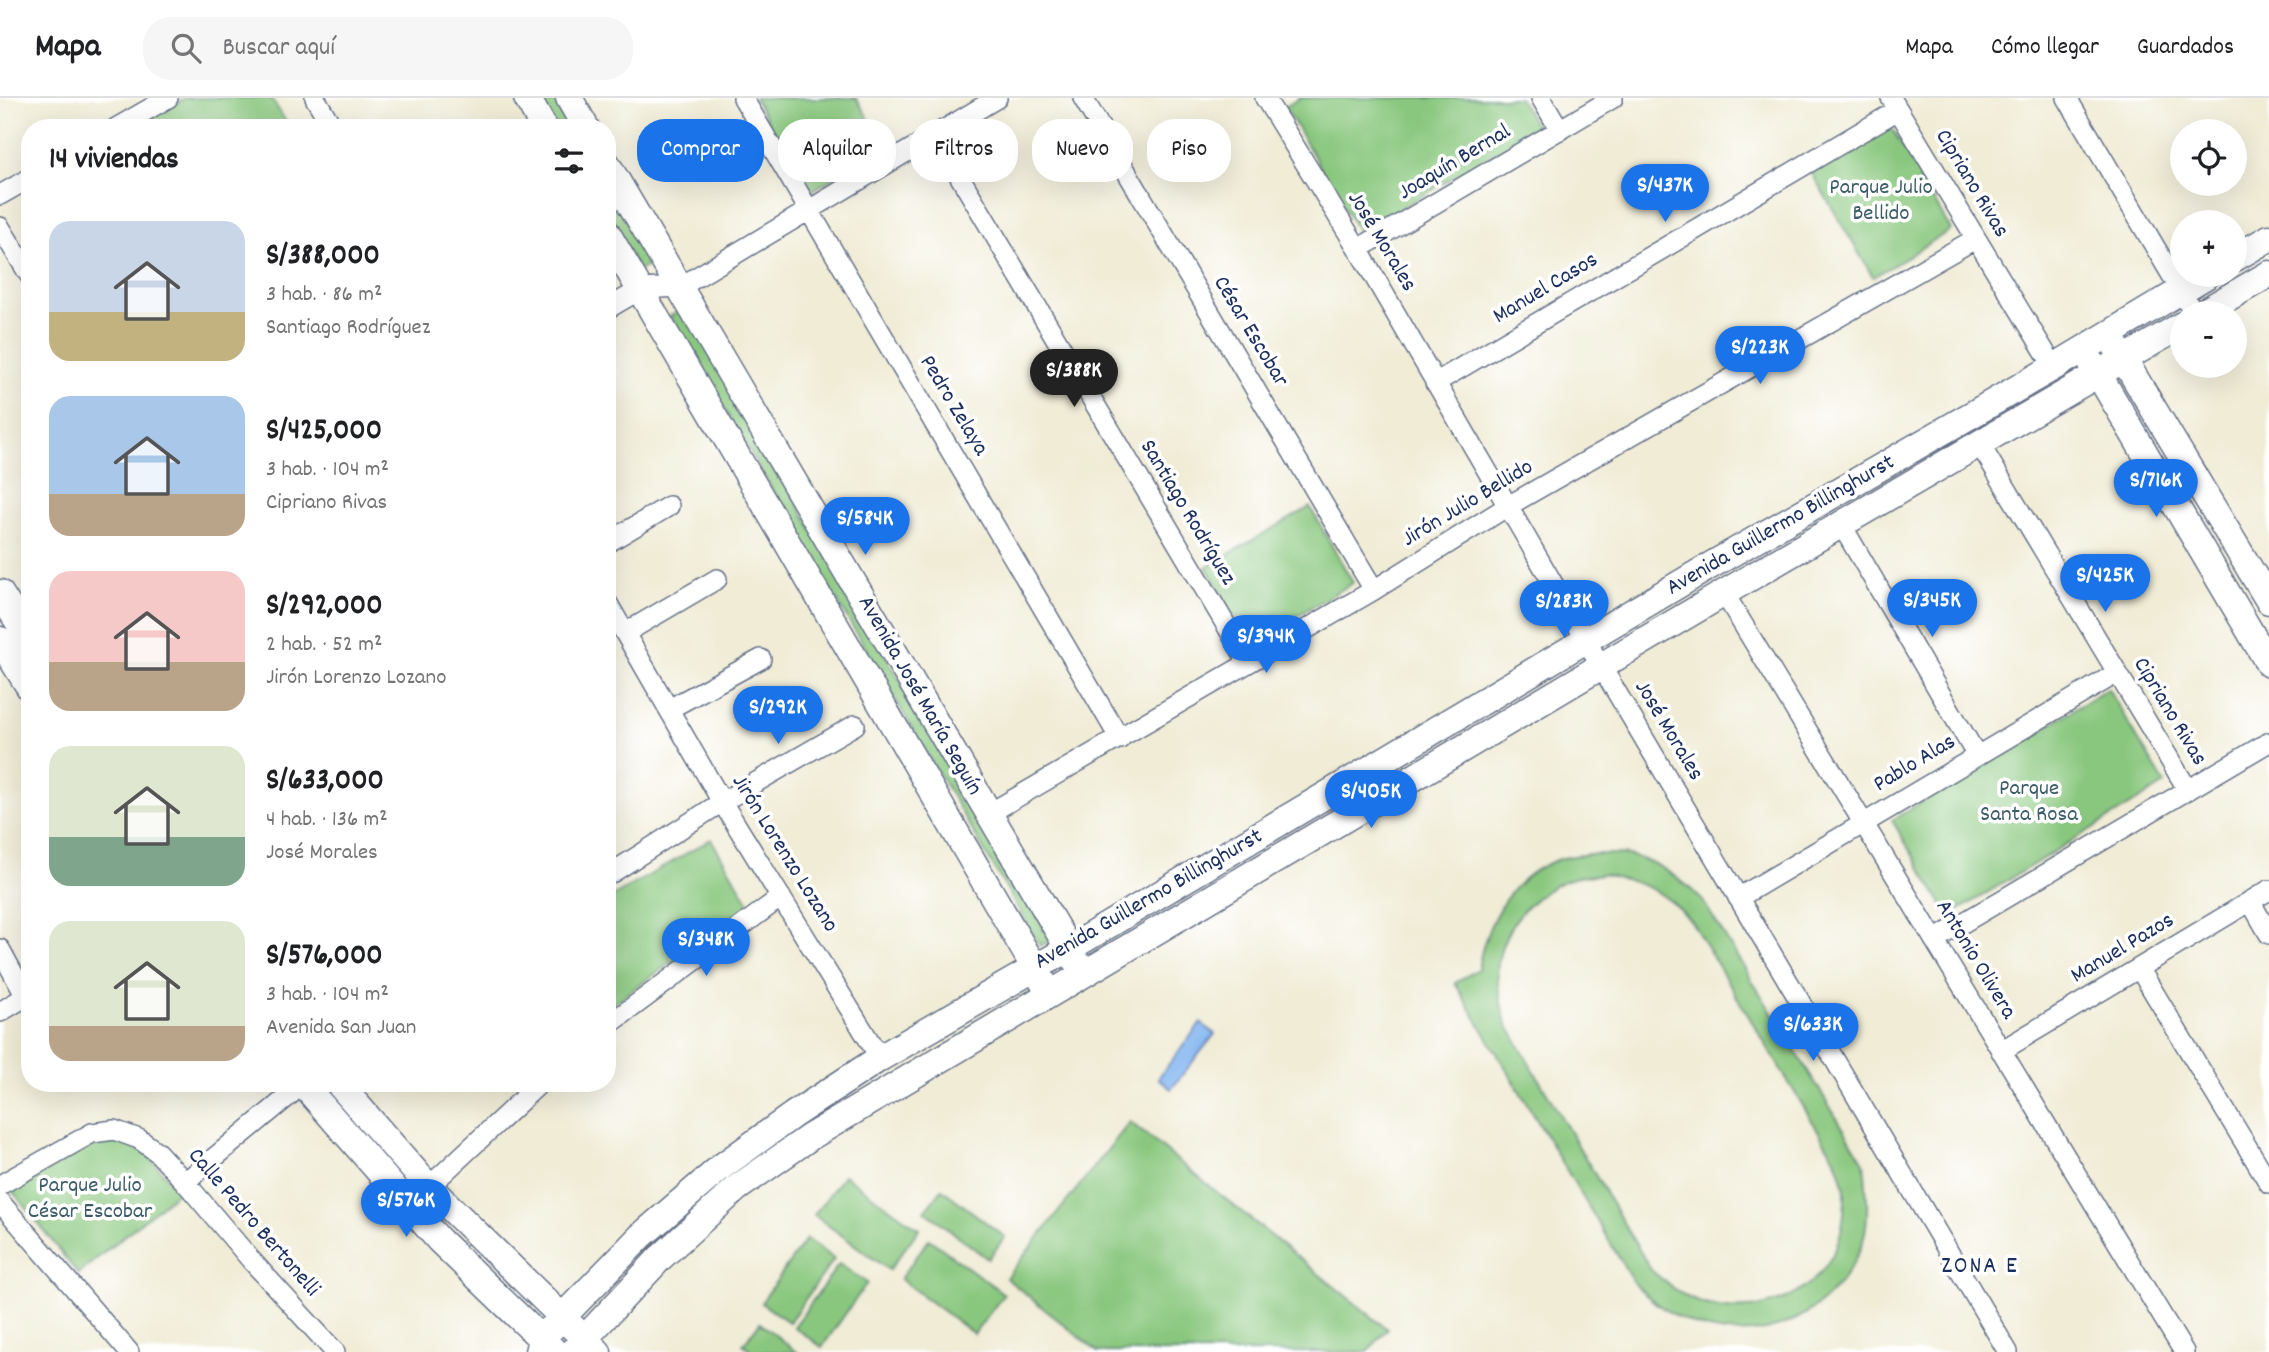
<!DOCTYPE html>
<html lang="es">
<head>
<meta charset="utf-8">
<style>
	body { margin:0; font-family:Dekko,sans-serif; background:#f6f6f6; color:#202124; height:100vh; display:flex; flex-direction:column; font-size:26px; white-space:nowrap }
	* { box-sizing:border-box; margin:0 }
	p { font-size:23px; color:#757577 }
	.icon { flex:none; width:38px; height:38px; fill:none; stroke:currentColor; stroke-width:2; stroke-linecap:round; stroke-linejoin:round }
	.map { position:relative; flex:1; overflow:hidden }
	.details { position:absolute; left:21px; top:21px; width:595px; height:973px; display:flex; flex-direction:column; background:#fff; border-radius:28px; box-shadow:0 7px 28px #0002 }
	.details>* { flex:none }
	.top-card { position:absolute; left:637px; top:21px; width:665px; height:63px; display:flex; gap:14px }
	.fabs { position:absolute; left:2170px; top:21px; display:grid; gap:14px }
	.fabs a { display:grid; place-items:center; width:77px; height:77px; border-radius:50%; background:#fff; box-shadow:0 7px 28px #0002; font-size:35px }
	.price { position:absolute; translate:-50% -60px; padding:0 16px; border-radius:24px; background:#1a73e8; color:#fff; font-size:23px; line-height:46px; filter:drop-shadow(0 2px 4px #0008) }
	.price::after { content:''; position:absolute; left:50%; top:42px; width:21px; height:16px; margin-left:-10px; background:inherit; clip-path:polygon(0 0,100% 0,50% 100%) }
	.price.current { background:#222; color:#fff }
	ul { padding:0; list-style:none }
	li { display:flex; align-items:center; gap:21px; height:175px; padding:0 28px }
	li span { display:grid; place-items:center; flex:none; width:196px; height:140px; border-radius:21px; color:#555 }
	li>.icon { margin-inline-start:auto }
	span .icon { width:84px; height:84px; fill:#fffc; stroke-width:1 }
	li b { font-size:30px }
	h2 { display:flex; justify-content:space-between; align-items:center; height:84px; padding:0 28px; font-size:30px }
	.tag { padding:0 24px; border-radius:28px; background:#fff; box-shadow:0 7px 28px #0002; font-size:24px; line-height:63px }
	.tag.current { background:#1a73e8; color:#fff }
	header { display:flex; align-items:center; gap:42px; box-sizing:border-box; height:98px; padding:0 35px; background:#fff; border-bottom:2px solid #e0e0e0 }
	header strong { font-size:33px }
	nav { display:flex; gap:38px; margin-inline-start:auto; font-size:24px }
	.search { width:490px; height:63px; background:#f6f6f6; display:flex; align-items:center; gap:18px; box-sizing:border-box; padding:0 24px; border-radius:28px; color:#757577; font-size:26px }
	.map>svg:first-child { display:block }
	.green { fill:#89c77e; stroke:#527b6e; stroke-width:2; fill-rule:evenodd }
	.water { fill:#83b6f0; stroke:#4f72a7; stroke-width:2 }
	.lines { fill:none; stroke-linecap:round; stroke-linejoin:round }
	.street-casing { stroke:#667188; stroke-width:22 }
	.secondary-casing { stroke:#667188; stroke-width:29 }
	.street { stroke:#fff; stroke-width:19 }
	.secondary { stroke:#fff; stroke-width:26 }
	.labels { text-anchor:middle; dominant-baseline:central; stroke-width:7; stroke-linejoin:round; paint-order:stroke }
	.street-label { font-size:23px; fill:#1b2f5e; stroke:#fff }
	.park-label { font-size:23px; fill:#3c5d68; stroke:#fff }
	.neighbourhood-label { font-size:24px; letter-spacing:2px; fill:#1b2f5e; stroke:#fff }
</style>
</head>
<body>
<header>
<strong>Mapa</strong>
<div class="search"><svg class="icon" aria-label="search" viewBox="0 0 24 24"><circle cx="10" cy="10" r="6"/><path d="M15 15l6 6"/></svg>Buscar aquí</div>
<nav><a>Mapa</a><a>Cómo llegar</a><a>Guardados</a></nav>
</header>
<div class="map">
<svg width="2269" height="1254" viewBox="0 0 2269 1254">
	<rect width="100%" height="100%" fill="#fff"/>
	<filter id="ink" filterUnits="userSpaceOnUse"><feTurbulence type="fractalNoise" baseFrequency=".0143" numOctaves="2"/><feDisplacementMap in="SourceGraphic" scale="14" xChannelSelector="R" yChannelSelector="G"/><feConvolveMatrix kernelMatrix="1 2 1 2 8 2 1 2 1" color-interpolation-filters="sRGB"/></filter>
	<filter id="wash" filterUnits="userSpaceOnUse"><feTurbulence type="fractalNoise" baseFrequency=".00686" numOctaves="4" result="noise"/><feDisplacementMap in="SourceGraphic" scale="28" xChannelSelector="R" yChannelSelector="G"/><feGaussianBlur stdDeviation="1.57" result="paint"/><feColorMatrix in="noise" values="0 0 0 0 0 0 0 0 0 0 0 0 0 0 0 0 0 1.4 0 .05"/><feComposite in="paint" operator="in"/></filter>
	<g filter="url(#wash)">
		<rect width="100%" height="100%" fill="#f0ecd6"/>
		<path class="green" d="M185 0H271L290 30H134Z
			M539 0H556L573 30H556Z
			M754 0H856L885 48 810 94Z
			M1300 0H1519L1537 30 1359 135 1285 9Z
			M1890 27 1951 132 1873 179 1811 74Z
			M607 88 652 165 639 173 607 117Z
			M684 210 1051 842 1040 848 670 218Z
			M1310 409 1353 485 1250 545 1206 469Z
			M2108 591 2165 686 1949 818 1892 722Z
			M711 741 751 808 607 910V802Z
			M1589 756C1602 757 1616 755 1628 757 1657 763 1683 782 1703 803L1864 1064C1866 1088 1870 1115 1864 1139 1860 1156 1849 1173 1839 1186 1783 1254 1691 1248 1634 1185L1455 885 1478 871C1486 824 1510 779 1557 762 1567 758 1579 758 1589 756ZM1602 776C1642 784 1664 792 1691 823L1837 1064C1840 1074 1845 1085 1845 1095 1845 1117 1841 1144 1829 1163 1800 1208 1738 1222 1691 1201 1676 1194 1664 1183 1651 1172L1506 925C1501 907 1496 887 1498 867 1502 828 1534 794 1570 781 1580 777 1592 778 1602 776Z
			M1130 1024 1387 1231 1368 1254H1098L1006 1180Z
			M112 1037 145 1054 179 1093 78 1176 12 1092 93 1040Z
			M844 1077 919 1131 889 1172 814 1117Z
			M942 1091 1005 1139 988 1161 925 1113Z
			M806 1141 834 1161 789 1224 761 1205Z
			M929 1141 1004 1196 974 1236 900 1181Z
			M839 1166 867 1185 822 1249 794 1229Z
			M760 1225 797 1254H753L743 1246Z"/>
		<path class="water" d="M1201 925 1215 936 1171 991 1158 980Z"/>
	</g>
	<g filter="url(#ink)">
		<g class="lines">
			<g class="street-casing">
				<path id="street" d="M315 0 333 30
					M743 0 1120 641
					M1083 0 1374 492
					M1265 0 1358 151 1601 568 2008 1254
					M1541 0 1560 32
					M1891 0 2054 269
					M2067 0 2194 215
					M116 30 168 0
					M935 37 1248 564
					M0 97 30 80
					M0 129 30 178
					M1358 151 1613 0
					M607 211 641 191 680 189 997 0
					M1435 285 1898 12
					M1979 345 2188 692
					M1841 426 1977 658
					M607 445 669 408
					M1724 495 2184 1254
					M607 504 722 704 880 960
					M625 535 717 481
					M669 611 761 561
					M988 716 1374 492 1508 408 1975 141
					M607 778 722 704 855 627
					M1738 800 2117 575
					M2250 803 2269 836
					M1934 842 2269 644
					M0 851 26 899
					M2139 870 2269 1085
					M0 914 30 896
					M607 928 781 799
					M2001 953 2269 792
					M185 1084 303 986
					M0 1087 92 1035 114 1032 139 1041 157 1054 185 1084 251 1162 335 1254
					M419 1098 540 985
					M0 1104 129 1254"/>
			</g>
			<g class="secondary-casing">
				<path id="secondary" d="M527 0 544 30
					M569 0 586 30
					M607 66 1077 865
					M607 135 1043 884
					M2235 160 2269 140
					M2202 215 2269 176
					M2115 247 2269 503
					M2090 262 2269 566
					M0 495 30 542
					M0 542 30 590
					M302 985 439 1142 553 1252
					M338 985 428 1088 598 1254
					M538 1254 541 1241 641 1138 721 1069 793 1017 880 960 1068 851 1708 469 2054 269 2207 177
					M572 1254 661 1159 737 1090 810 1039 1724 495 2182 227"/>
			</g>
			<use href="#street" class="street"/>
			<use href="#secondary" class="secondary"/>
		</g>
	</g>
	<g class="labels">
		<g class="street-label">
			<text transform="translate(1455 65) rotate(-31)">Joaquín Bernal</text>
			<text transform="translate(1971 86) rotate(59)">Cipriano Rivas</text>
			<text transform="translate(1381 144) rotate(59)">José Morales</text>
			<text transform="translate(1546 191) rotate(-31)">Manuel Casos</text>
			<text transform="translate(1250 234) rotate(59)">César Escobar</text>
			<text transform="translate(953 308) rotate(59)">Pedro Zelaya</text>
			<text transform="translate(1468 406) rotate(-31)">Jirón Julio Bellido</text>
			<text transform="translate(1187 415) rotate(59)">Santiago Rodríguez</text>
			<text transform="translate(1781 428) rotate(-30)">Avenida Guillermo Billinghurst</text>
			<text transform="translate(919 598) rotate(60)">Avenida José María Seguín</text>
			<text transform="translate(2169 614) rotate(59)">Cipriano Rivas</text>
			<text transform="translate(1668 633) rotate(59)">José Morales</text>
			<text transform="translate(1915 666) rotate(-31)">Pablo Alas</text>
			<text transform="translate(784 756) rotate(58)">Jirón Lorenzo Lozano</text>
			<text transform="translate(1149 802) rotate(-30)">Avenida Guillermo Billinghurst</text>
			<text transform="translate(2123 851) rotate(-31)">Manuel Pazos</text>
			<text transform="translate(1975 862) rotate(59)">Antonio Olivera</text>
			<text transform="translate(253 1125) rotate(49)">Calle Pedro Bertonelli</text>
		</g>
		<g class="park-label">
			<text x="1881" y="90">Parque Julio<tspan x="1881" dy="26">Bellido</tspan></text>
			<text x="2029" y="691">Parque<tspan x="2029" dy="26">Santa Rosa</tspan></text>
			<text x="90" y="1088">Parque Julio<tspan x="90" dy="26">César Escobar</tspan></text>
		</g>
		<g class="neighbourhood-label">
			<text x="1980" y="1169">ZONA E</text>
		</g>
	</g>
</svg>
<div class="fabs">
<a><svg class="icon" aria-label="locate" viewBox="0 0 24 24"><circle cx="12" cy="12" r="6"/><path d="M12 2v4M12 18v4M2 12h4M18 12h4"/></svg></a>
<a>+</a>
<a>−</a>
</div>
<b class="price" style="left:1665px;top:126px">S/437K</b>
<b class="price" style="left:1760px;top:288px">S/223K</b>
<b class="price current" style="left:1074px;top:311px">S/388K</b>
<b class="price" style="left:2156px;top:421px">S/716K</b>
<b class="price" style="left:865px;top:459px">S/584K</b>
<b class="price" style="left:2105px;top:516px">S/425K</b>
<b class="price" style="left:1932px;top:541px">S/345K</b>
<b class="price" style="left:1564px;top:542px">S/283K</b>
<b class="price" style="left:1266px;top:577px">S/394K</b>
<b class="price" style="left:778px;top:648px">S/292K</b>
<b class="price" style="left:1371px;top:732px">S/405K</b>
<b class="price" style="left:706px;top:880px">S/348K</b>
<b class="price" style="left:1813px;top:965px">S/633K</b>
<b class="price" style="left:406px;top:1141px">S/576K</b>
<div class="top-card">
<a class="tag current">Comprar</a>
<a class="tag">Alquilar</a>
<a class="tag">Filtros</a>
<a class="tag">Nuevo</a>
<a class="tag">Piso</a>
</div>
<section class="details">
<h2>14 viviendas<svg class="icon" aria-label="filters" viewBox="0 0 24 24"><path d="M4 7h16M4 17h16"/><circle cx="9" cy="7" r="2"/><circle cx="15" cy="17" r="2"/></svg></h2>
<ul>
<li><span style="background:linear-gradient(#c9d6e8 65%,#c2b280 0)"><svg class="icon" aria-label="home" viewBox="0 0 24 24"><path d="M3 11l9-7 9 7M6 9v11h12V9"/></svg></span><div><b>S/388,000</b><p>3 hab. · 86 m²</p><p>Santiago Rodríguez</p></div></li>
<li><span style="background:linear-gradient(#a9c7e8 70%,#b9a48a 0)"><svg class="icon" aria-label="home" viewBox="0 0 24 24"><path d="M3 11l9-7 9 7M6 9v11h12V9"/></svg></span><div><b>S/425,000</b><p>3 hab. · 104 m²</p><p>Cipriano Rivas</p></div></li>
<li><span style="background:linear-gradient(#f6c9c9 65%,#b9a48a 0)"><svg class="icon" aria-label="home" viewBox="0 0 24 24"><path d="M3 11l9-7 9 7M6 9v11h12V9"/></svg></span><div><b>S/292,000</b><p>2 hab. · 52 m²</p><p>Jirón Lorenzo Lozano</p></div></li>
<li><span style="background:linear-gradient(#dfe7d0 65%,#7fa58c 0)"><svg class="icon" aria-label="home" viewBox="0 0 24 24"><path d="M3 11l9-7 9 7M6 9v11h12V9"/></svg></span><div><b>S/633,000</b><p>4 hab. · 136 m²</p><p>José Morales</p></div></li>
<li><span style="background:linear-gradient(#dfe7d0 75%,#b9a48a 0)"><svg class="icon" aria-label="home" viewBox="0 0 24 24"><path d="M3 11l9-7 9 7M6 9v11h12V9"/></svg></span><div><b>S/576,000</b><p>3 hab. · 104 m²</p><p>Avenida San Juan</p></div></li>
</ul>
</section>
</div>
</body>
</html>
